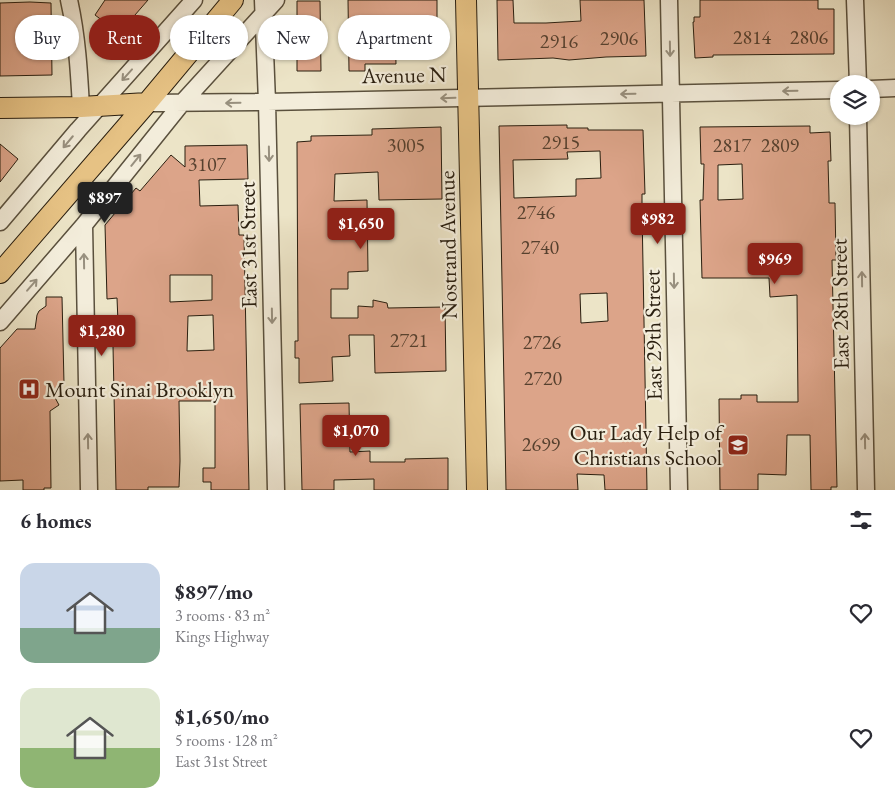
<!DOCTYPE html>
<html lang="en">
<head>
<meta charset="utf-8">
<style>
	body { margin:0; font-family:"EB Garamond",serif; background:#f7f7f7; color:#2b2b33; height:100vh; display:flex; flex-direction:column; font-size:19px; white-space:nowrap }
	* { box-sizing:border-box; margin:0 }
	p { font-size:16px; color:#7c7c81 }
	.icon { flex:none; width:28px; height:28px; fill:none; stroke:currentColor; stroke-width:2; stroke-linecap:round; stroke-linejoin:round }
	.map { position:relative; height:490px; overflow:hidden }
	.side { display:flex; flex-direction:column; background:#fff; flex:1 }
	.side>* { flex:none }
	.banner { position:absolute; left:15px; top:15px; width:500px; height:45px; display:flex; gap:10px }
	.tools { position:absolute; left:830px; top:75px; display:grid; gap:10px }
	.tools a { display:grid; place-items:center; width:50px; height:50px; border-radius:50%; background:#fff; box-shadow:0 1px 4px #0004; font-size:25px }
	.price { position:absolute; translate:-50% -42px; padding:0 11px; border-radius:5px; background:#8f2418; color:#fff; font-size:16px; line-height:32px; filter:drop-shadow(0 1px 2px #0008) }
	.price::after { content:''; position:absolute; left:50%; top:30px; width:15px; height:11px; margin-left:-8px; background:inherit; clip-path:polygon(0 0,100% 0,50% 100%) }
	.price.selected { background:#222; color:#fff }
	ul { padding:0; list-style:none }
	li { display:flex; align-items:center; gap:15px; height:125px; padding:0 20px }
	li span { display:grid; place-items:center; flex:none; width:140px; height:100px; border-radius:15px; color:#555 }
	li>.icon { margin-inline-start:auto }
	span .icon { width:60px; height:60px; fill:#fffc; stroke-width:1 }
	li b { font-size:21px }
	h2 { display:flex; justify-content:space-between; align-items:center; height:60px; padding:0 20px; font-size:21px }
	.chip { padding:0 18px; border-radius:22px; background:#fff; box-shadow:0 1px 4px #0004; font-size:18px; line-height:45px }
	.chip.selected { background:#8f2418; color:#fff }
	.map>svg:first-child { display:block }
	.building { fill:#dca489; stroke:#291e0f; fill-rule:evenodd }
	.lines { fill:none; stroke-linecap:round; stroke-linejoin:round }
	.minor-casing { stroke:#5a503d; stroke-width:19 }
	.major-casing { stroke:#291e0f; stroke-width:22 }
	.minor { stroke:#f3eddb; stroke-width:16 }
	.major { stroke:#e6c284; stroke-width:20 }
	.oneway { stroke:#98907f }
	.labels { text-anchor:middle; dominant-baseline:central; stroke-width:4.5; stroke-linejoin:round; paint-order:stroke }
	.number-label { font-size:20px; fill:#56402e }
	.street-label { font-size:22px; fill:#291e0f; stroke:#f3eddb }
	.poi-label { font-size:22px; fill:#291e0f; stroke:#f3eddb; text-anchor:start }
</style>
</head>
<body>
<div class="map">
<svg width="895" height="490" viewBox="0 0 895 490">
	<rect width="100%" height="100%" fill="#ece4c7"/>
	<filter id="stains"><feTurbulence type="fractalNoise" baseFrequency=".004" numOctaves="4"/><feColorMatrix values="0 0 0 0 .2 0 0 0 0 .09 0 0 0 0 .02 0 0 0 .5 -.17"/></filter>
	<radialGradient id="worn" r=".72"><stop offset=".6" stop-color="#630" stop-opacity="0"/><stop offset="1" stop-color="#630" stop-opacity=".3"/></radialGradient>
	<path class="building" d="M105 0H148L108 46 100 38 98 27 103 21 95 15Z
		M348 0H437V26L395 28 396 64H365V71H349Z
		M497 0H513L514 23H546L581 21 580 0H644L646 56 606 57 569 60 553 58 498 60Z
		M700 0H818V9H834V54L713 55V57L695 58 693 22H694V17H700Z
		M297 1H320L321 71H297Z
		M30 2 51 3 52 75 0 76V3Z
		M567 125V128H588V130H643L645 194H642V209L647 490H605L604 475 577 474 578 490H506L499 126ZM600 151 601 178 576 179V196L514 198 513 160 568 159 567 152ZM607 293 608 321 581 323 580 294Z
		M810 126V133L830 132 831 161H828L829 198V203H835L836 260H832L837 487H831V490H811L810 435H787L786 475 758 474V490H720L719 399H741V395H757V402H798L797 295 770 297 769 278H702L700 200H703L704 164H701L700 127ZM742 164 743 199 718 200V165Z
		M441 127 442 199 379 200 378 172 335 174 334 201 367 200 368 271 348 272V289H331V318H358V306L373 307V300L387 303 388 308 445 307 446 371 375 373 374 335H349L350 356 332 357 333 381 299 383V358H295V341H298L297 142 311 141V136L372 135V129Z
		M0 144 18 159 0 182Z
		M247 145 248 179 199 180 200 206 238 205 239 235H244L249 490H211V482H203V468H215V401H179L180 461 179 487H148V490H116L113 346V322H118L117 298 107 299 105 225 136 188 140 191 171 155 185 167V146ZM170 275H212V300L170 302ZM213 315 214 350 187 351 188 316Z
		M46 297H62L64 384 53 394 59 405 50 411 51 488H44V490H23V480L0 481V348L17 329H35L37 315 39 311 46 306Z
		M349 403 350 452 370 451V462H405V459L448 458V490H374V479L334 480V490H302L300 404Z"/>
	<g class="lines">
		<g class="minor-casing">
			<path id="minor" d="M69 0C77 36 79 71 81 107
				M263 0 267 102 276 490
				M669 0 679 490
				M855 0 858 84
				M871 89 895 88
				M147 103 267 102 839 90
				M858 116 866 490
				M0 222 78 130 194 0
				M84 225 89 490
				M0 322 84 225 182 103 276 0"/>
		</g>
		<g class="major-casing">
			<path id="major" d="M466 0 477 490
				M0 108 81 107 147 103
				M0 273 147 103 233 0"/>
		</g>
		<use href="#minor" class="minor"/>
		<use href="#major" class="major"/>
	</g>
	<defs><path id="oneway-shaft" d="M-6 0H5M1.5-3L5.5 0L1.5 3" fill="none" stroke-width="1.6" stroke-linecap="round" stroke-linejoin="round" transform="scale(1.25)"/></defs>
	<g class="oneway">
		<use href="#oneway-shaft" transform="translate(670 49) rotate(89)"/>
		<use href="#oneway-shaft" transform="translate(127 75) rotate(132)"/>
		<use href="#oneway-shaft" transform="translate(790 91) rotate(179)"/>
		<use href="#oneway-shaft" transform="translate(628 94) rotate(179)"/>
		<use href="#oneway-shaft" transform="translate(448 98) rotate(178)"/>
		<use href="#oneway-shaft" transform="translate(233 103) rotate(179)"/>
		<use href="#oneway-shaft" transform="translate(68 142) rotate(130)"/>
		<use href="#oneway-shaft" transform="translate(269 154) rotate(89)"/>
		<use href="#oneway-shaft" transform="translate(136 160) rotate(-51)"/>
		<use href="#oneway-shaft" transform="translate(84 261) rotate(-91)"/>
		<use href="#oneway-shaft" transform="translate(862 279) rotate(-91)"/>
		<use href="#oneway-shaft" transform="translate(674 281) rotate(89)"/>
		<use href="#oneway-shaft" transform="translate(32 285) rotate(-49)"/>
		<use href="#oneway-shaft" transform="translate(272 316) rotate(89)"/>
		<use href="#oneway-shaft" transform="translate(88 441) rotate(-91)"/>
		<use href="#oneway-shaft" transform="translate(865 441) rotate(-91)"/>
	</g>
	<defs>
		<g id="hospital-square" transform="scale(1.125)"><rect x="-9" y="-9" width="18" height="18" rx="4" fill="#8f2418" stroke="#f3eddb"/><path d="M-5-5h3v3.5h4V-5h3V5h-3V1.5h-4V5h-3Z" fill="#fff"/></g>
		<g id="school-square" transform="scale(1.125)"><rect x="-9" y="-9" width="18" height="18" rx="4" fill="#8f2418" stroke="#f3eddb"/><path d="M0-5L7-2L0 1L-7-2ZM-4 1L0 2.5L4 1V4Q0 6-4 4Z" fill="#fff"/></g>
	</defs>
	<g fill-rule="evenodd">
		<use href="#hospital-square" x="29" y="389"/>
		<use href="#school-square" x="738" y="445"/>
	</g>
	<g class="labels">
		<g class="number-label">
			<text x="752" y="37">2814</text>
			<text x="809" y="37">2806</text>
			<text x="619" y="38">2906</text>
			<text x="559" y="41">2916</text>
			<text x="561" y="142">2915</text>
			<text x="406" y="145">3005</text>
			<text x="732" y="145">2817</text>
			<text x="780" y="145">2809</text>
			<text x="207" y="164">3107</text>
			<text x="536" y="212">2746</text>
			<text x="540" y="247">2740</text>
			<text x="409" y="340">2721</text>
			<text x="542" y="342">2726</text>
			<text x="543" y="378">2720</text>
			<text x="541" y="444">2699</text>
		</g>
		<g class="street-label">
			<text transform="translate(404 75) rotate(-1)">Avenue N</text>
			<text transform="translate(248 245) rotate(-91)">East 31st Street</text>
			<text transform="translate(448 245) rotate(-91)">Nostrand Avenue</text>
			<text transform="translate(840 304) rotate(-91)">East 28th Street</text>
			<text transform="translate(653 335) rotate(-91)">East 29th Street</text>
		</g>
		<g class="poi-label">
			<text x="45" y="389">Mount Sinai Brooklyn</text>
			<text x="722" y="432" text-anchor="end">Our Lady Help of<tspan x="722" dy="25">Christians School</tspan></text>
		</g>
	</g>
	<rect width="100%" height="100%" filter="url(#stains)"/>
	<rect width="100%" height="100%" fill="url(#worn)"/>
</svg>
<div class="tools">
<a><svg class="icon" aria-label="layers" viewBox="0 0 24 24"><path d="M12 4l9 5-9 5-9-5zM3 14l9 5 9-5"/></svg></a>
</div>
<b class="price selected" style="left:105px;top:224px">$897</b>
<b class="price" style="left:658px;top:245px">$982</b>
<b class="price" style="left:361px;top:250px">$1,650</b>
<b class="price" style="left:775px;top:285px">$969</b>
<b class="price" style="left:102px;top:357px">$1,280</b>
<b class="price" style="left:356px;top:457px">$1,070</b>
<div class="banner">
<a class="chip">Buy</a>
<a class="chip selected">Rent</a>
<a class="chip">Filters</a>
<a class="chip">New</a>
<a class="chip">Apartment</a>
</div>
</div>
<section class="side">
<h2>6 homes<svg class="icon" aria-label="filters" viewBox="0 0 24 24"><path d="M4 7h16M4 17h16"/><circle cx="9" cy="7" r="2"/><circle cx="15" cy="17" r="2"/></svg></h2>
<ul>
<li><span style="background:linear-gradient(#c9d6e8 65%,#7fa58c 0)"><svg class="icon" aria-label="home" viewBox="0 0 24 24"><path d="M3 11l9-7 9 7M6 9v11h12V9"/></svg></span><div><b>$897/mo</b><p>3 rooms · 83 m²</p><p>Kings Highway</p></div><svg class="icon" aria-label="heart" viewBox="0 0 24 24"><path d="M12 20l-8-8c-3-5 5-10 8-4 3-6 11-1 8 4z"/></svg></li>
<li><span style="background:linear-gradient(#dfe7d0 60%,#8fb573 0)"><svg class="icon" aria-label="home" viewBox="0 0 24 24"><path d="M3 11l9-7 9 7M6 9v11h12V9"/></svg></span><div><b>$1,650/mo</b><p>5 rooms · 128 m²</p><p>East 31st Street</p></div><svg class="icon" aria-label="heart" viewBox="0 0 24 24"><path d="M12 20l-8-8c-3-5 5-10 8-4 3-6 11-1 8 4z"/></svg></li>
</ul>
</section>
</body>
</html>
